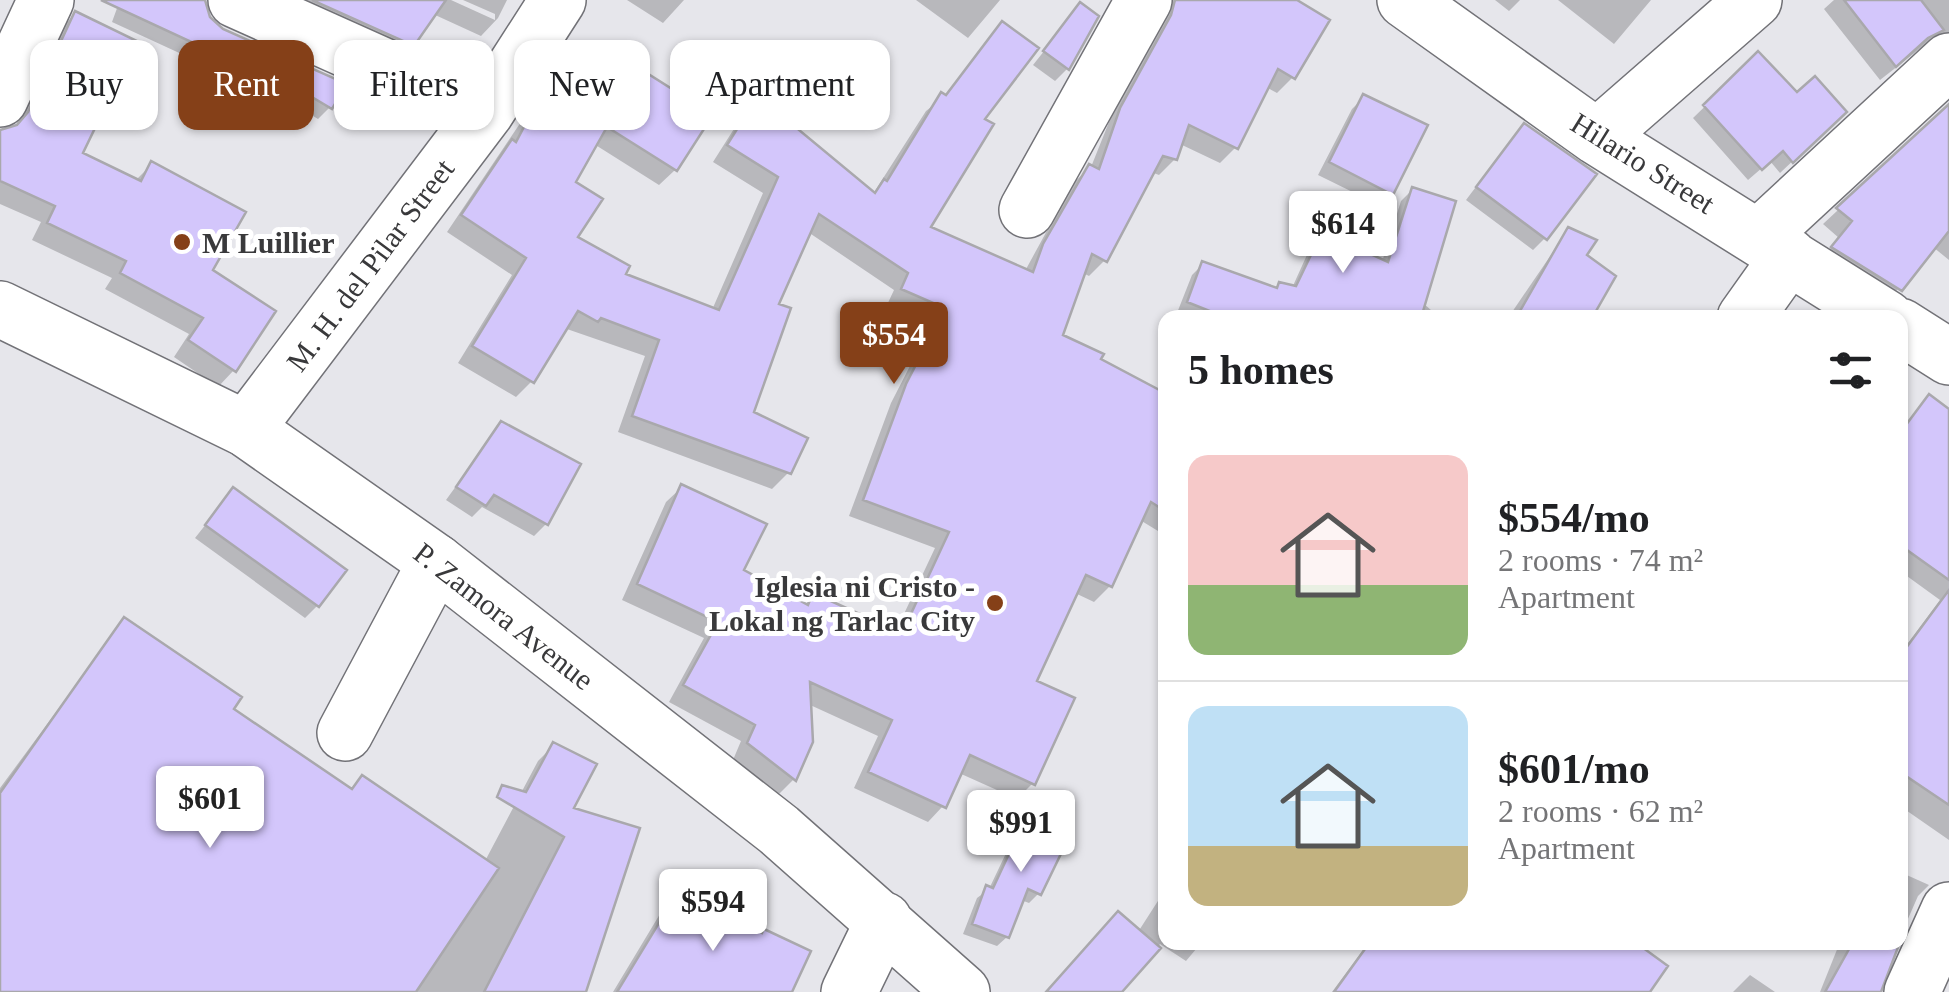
<!DOCTYPE html>
<html lang="en">
<head>
<meta charset="utf-8">
<style>
	body { margin:0; font-family:"Times New Roman",serif; background:#f2f2f2; color:#202124; height:100vh; display:flex; flex-direction:column; font-size:38px; white-space:nowrap }
	* { box-sizing:border-box; margin:0 }
	p { font-size:32px; color:#757577 }
	.icon { flex:none; width:55px; height:55px; fill:none; stroke:currentColor; stroke-width:2; stroke-linecap:round; stroke-linejoin:round }
	.map { position:relative; flex:1; overflow:hidden }
	.side { position:absolute; left:1158px; top:310px; width:750px; height:640px; display:flex; flex-direction:column; background:#fff; border-radius:20px; box-shadow:0 2px 8px #0004 }
	.side>* { flex:none }
	.hud { position:absolute; left:30px; top:40px; width:950px; height:90px; display:flex; gap:20px }
	.price { position:absolute; translate:-50% -85px; padding:0 22px; border-radius:10px; background:#fff; color:#222; font-size:32px; line-height:65px; filter:drop-shadow(0 2px 5px #0008) }
	.price::after { content:''; position:absolute; left:50%; top:60px; width:30px; height:22px; margin-left:-15px; background:inherit; clip-path:polygon(0 0,100% 0,50% 100%) }
	.price.current { background:#854018; color:#fff }
	ul { padding:0; list-style:none }
	li { display:flex; align-items:center; gap:30px; height:250px; padding:0 30px }
	li+li { border-top:2px solid #e0e0e0 }
	li span { display:grid; place-items:center; flex:none; width:280px; height:200px; border-radius:20px; color:#555 }
	li>.icon { margin-inline-start:auto }
	span .icon { width:120px; height:120px; fill:#fffc; stroke-width:1 }
	li b { font-size:42px }
	h2 { display:flex; justify-content:space-between; align-items:center; height:120px; padding:0 30px; font-size:42px }
	.pill { padding:0 35px; border-radius:20px; background:#fff; box-shadow:0 2px 8px #0004; font-size:35px; line-height:90px }
	.pill.current { background:#854018; color:#fff }
	.map>svg:first-child { display:block }
	.shadow { fill:#0003 }
	.building { fill:#d3c6fb; stroke:#a9a8ac; stroke-width:2.5 }
	.lines { fill:none; stroke-linecap:round; stroke-linejoin:round }
	.minor-casing { stroke:#727277; stroke-width:58 }
	.highway-casing { stroke:#727277; stroke-width:58 }
	.minor { stroke:#fff; stroke-width:55 }
	.highway { stroke:#fff; stroke-width:55 }
	.poi-dot { fill:#854018; stroke:#fff; stroke-width:4 }
	.labels { text-anchor:middle; dominant-baseline:central; stroke-width:10; stroke-linejoin:round; paint-order:stroke }
	.street-label { font-size:30px; fill:#39393b; stroke:#fff }
	.poi-label { font-size:30px; font-weight:bold; fill:#39393b; stroke:#fff; text-anchor:start }
</style>
</head>
<body>
<div class="map">
<svg width="1949" height="992" viewBox="0 0 1949 992">
	<rect width="100%" height="100%" fill="#e6e6eb"/>
	<path class="shadow" d="M120 0H203L208 19 330 107 318 119 246 76 230 95 194 75 201 63 112 22Z
		M275 0H451L495 20V14L463 0H507L498 18 481 36 433 14 400 56Z
		M627 0H684L663 23Z
		M916 0H1000L968 38Z
		M1158 0H1292L1293 77 1277 93 1266 87 1236 147 1220 163 1180 144 1175 159 1159 175 1151 172 1105 260 1089 276 1083 273 1060 336 1165 396V524L1158 531 1140 520 1110 586 1094 602 1075 593 1034 682 1033 783 1017 799 959 773 943 806 928 822 854 788 878 736 808 704 810 741 794 779 778 795 733 760 741 741 669 702 704 638 622 600 666 502 682 487 741 571 804 606 813 596 895 633 935 548 849 516 891 403 931 325 887 305 894 290 808 232 775 305 751 414 788 473 772 489 618 432 645 356 564 328 532 381 516 397 458 363 512 275 447 232 523 119 539 104 557 114 604 49 675 170 659 185 594 144 573 183 574 238 622 275 712 310 763 193 713 162 744 113 759 98 873 194 926 111 944 97 1002 24 981 119 927 228 1025 271 1073 183 1091 167Z
		M1495 0H1520L1509 11Z
		M1558 0H1651L1614 44Z
		M1834 0H1949V50L1926 44 1880 80 1824 9Z
		M1080 6 1096 17 1067 69 1055 81 1033 65Z
		M75 14 80 154 135 181 152 164 210 271 234 370 218 387 174 357 189 334 105 289 112 278 32 240 41 222 0 204V132L15 127 59 30Z
		M1758 55 1832 124 1780 173 1770 161 1748 180 1693 118Z
		M1364 97 1391 193 1379 205 1318 175 1352 109Z
		M1949 107V260L1933 247 1885 304 1818 263 1839 238 1823 224Z
		M1512 139 1545 238 1533 250 1466 200Z
		M1412 190 1423 303 1440 318H1188L1177 313 1192 275 1203 264 1274 290 1279 285 1292 288 1311 246 1322 235 1382 262 1401 201Z
		M1568 230 1583 256 1589 318H1508Z
		M1929 397 1949 412V840L1900 806V654L1940 600 1900 571V432Z
		M501 424 546 524 534 536 482 507 472 517 446 500Z
		M233 490 317 606 305 618 195 538Z
		M124 620 230 710 349 791 362 778 485 861 538 761 554 745 570 809 583 992H0V788Z
		M1028 816 1039 893 1029 903 1021 900 1007 937 997 946 963 934 977 898 989 889 1019 826Z
		M1900 872 1929 885 1918 896 1900 937Z
		M682 888 789 992H613L666 904Z
		M1165 890V942H1202L1186 961 1160 944 1118 992H1048L1138 932Z
		M1369 942H1645L1640 949 1647 992H1332Z
		M1840 942H1897L1879 992H1820Z
		M1750 975 1775 992H1733Z"/>
	<path class="building" d="M101 0H205L210 17 223 29 347 84 332 109 255 63 244 84 204 63 211 51Z
		M312 0H446L414 46Z
		M1175 0H1297L1330 20 1295 79 1278 69 1238 149 1189 125 1177 160 1163 156 1107 262 1092 254 1063 335 1104 354 1101 359 1165 393V511L1151 502 1112 587 1086 575 1037 681 1075 698 1035 785 970 755 946 808 868 772 892 720 810 682 813 742 796 781 747 743 755 725 683 685 718 622 637 584 681 484 767 524 744 570 808 605 813 593 902 633 949 532 863 500 906 384 945 308 901 289 908 273 819 214 779 304 791 308 754 412 808 438 791 474 632 416 659 340 601 318 598 322 578 311 534 383 472 346 526 258 461 215 512 139 516 142 538 100 561 113 604 46 713 115 677 171 607 127 576 182 603 199 578 237 630 266 626 274 719 310 778 177 727 145 759 94 804 122 799 130 875 193 884 179 887 181 941 92 946 95 1002 21 1039 48 985 119 994 124 931 227 1033 272 1043 244 1089 164 1099 169 1120 108 1171 15Z
		M1844 0H1921L1944 30 1928 38 1896 67Z
		M1080 2 1099 16 1069 70 1043 51Z
		M75 11 137 41 83 153 141 181 151 161 246 212 213 270 276 311 236 372 188 340 203 318 120 273 126 261 47 223 55 206 0 181V130L17 125 28 112Z
		M1758 51 1797 92 1815 76 1847 112 1793 163 1783 151 1762 170 1703 105Z
		M1363 94 1428 125 1393 195 1329 162Z
		M1949 104V231L1902 291 1831 247 1852 221 1836 208Z
		M1524 123 1597 174 1547 240 1476 187Z
		M1412 187 1456 201 1421 318H1227L1187 302 1202 261 1277 288 1279 282 1296 286 1322 232 1388 262Z
		M1568 227 1597 240 1587 255 1616 276 1592 318H1516Z
		M1929 394 1949 409V580L1900 545V433Z
		M501 421 581 464 548 525 494 495 486 506 456 487Z
		M233 487 347 570 319 607 205 525Z
		M1949 590V805L1900 772V656Z
		M124 617 242 697 234 709 352 789 362 775 499 868 416 992H0V793Z
		M553 742 597 764 574 808 640 828 586 992H484L564 837 497 797 502 785 526 792Z
		M1028 813 1071 833 1041 895 1028 889 1009 938 972 924 986 885 993 888Z
		M682 885 762 933 764 929 811 951 792 992H617Z
		M1118 911 1161 948 1122 992H1046Z
		M1370 942H1635L1668 966 1650 992H1334Z
		M1853 942H1900L1881 992H1825Z"/>
	<g class="lines">
		<g class="minor-casing">
			<path id="minor" d="M236 0 486 112
				M1405 0 1597 137 1886 318
				M0 99 46 0
				M1597 137 1754 0
				M1027 210 1144 0
				M1760 236 1949 61
				M1745 318 1789 256
				M1900 326 1949 357
				M246 429 486 112 558 0
				M345 733 436 562
				M849 992 884 920
				M1912 992 1949 910"/>
		</g>
		<g class="highway-casing">
			<path id="highway" d="M0 309 246 429 436 562 779 830 962 992"/>
		</g>
		<use href="#minor" class="minor"/>
		<use href="#highway" class="highway"/>
	</g>
	<g class="poi-dot">
		<circle cx="182" cy="242" r="10"/>
		<circle cx="995" cy="603" r="10"/>
	</g>
	<g class="labels">
		<g class="street-label">
			<text transform="translate(1643 163) rotate(32)">Hilario Street</text>
			<text transform="translate(370 265) rotate(-53)">M. H. del Pilar Street</text>
			<text transform="translate(504 616) rotate(38)">P. Zamora Avenue</text>
		</g>
		<g class="poi-label">
			<text x="202" y="242">M Luillier</text>
			<text x="975" y="586" text-anchor="end">Iglesia ni Cristo -<tspan x="975" dy="34">Lokal ng Tarlac City</tspan></text>
		</g>
	</g>
</svg>
<b class="price" style="left:1343px;top:276px">$614</b>
<b class="price current" style="left:894px;top:387px">$554</b>
<b class="price" style="left:210px;top:851px">$601</b>
<b class="price" style="left:1021px;top:875px">$991</b>
<b class="price" style="left:713px;top:954px">$594</b>
<div class="hud">
<a class="pill">Buy</a>
<a class="pill current">Rent</a>
<a class="pill">Filters</a>
<a class="pill">New</a>
<a class="pill">Apartment</a>
</div>
<section class="side">
<h2>5 homes<svg class="icon" aria-label="filters" viewBox="0 0 24 24"><path d="M4 7h16M4 17h16"/><circle cx="9" cy="7" r="2"/><circle cx="15" cy="17" r="2"/></svg></h2>
<ul>
<li><span style="background:linear-gradient(#f6c9c9 65%,#8fb573 0)"><svg class="icon" aria-label="home" viewBox="0 0 24 24"><path d="M3 11l9-7 9 7M6 9v11h12V9"/></svg></span><div><b>$554/mo</b><p>2 rooms · 74 m²</p><p>Apartment</p></div></li>
<li><span style="background:linear-gradient(#bfe0f5 70%,#c2b280 0)"><svg class="icon" aria-label="home" viewBox="0 0 24 24"><path d="M3 11l9-7 9 7M6 9v11h12V9"/></svg></span><div><b>$601/mo</b><p>2 rooms · 62 m²</p><p>Apartment</p></div></li>
</ul>
</section>
</div>
</body>
</html>
